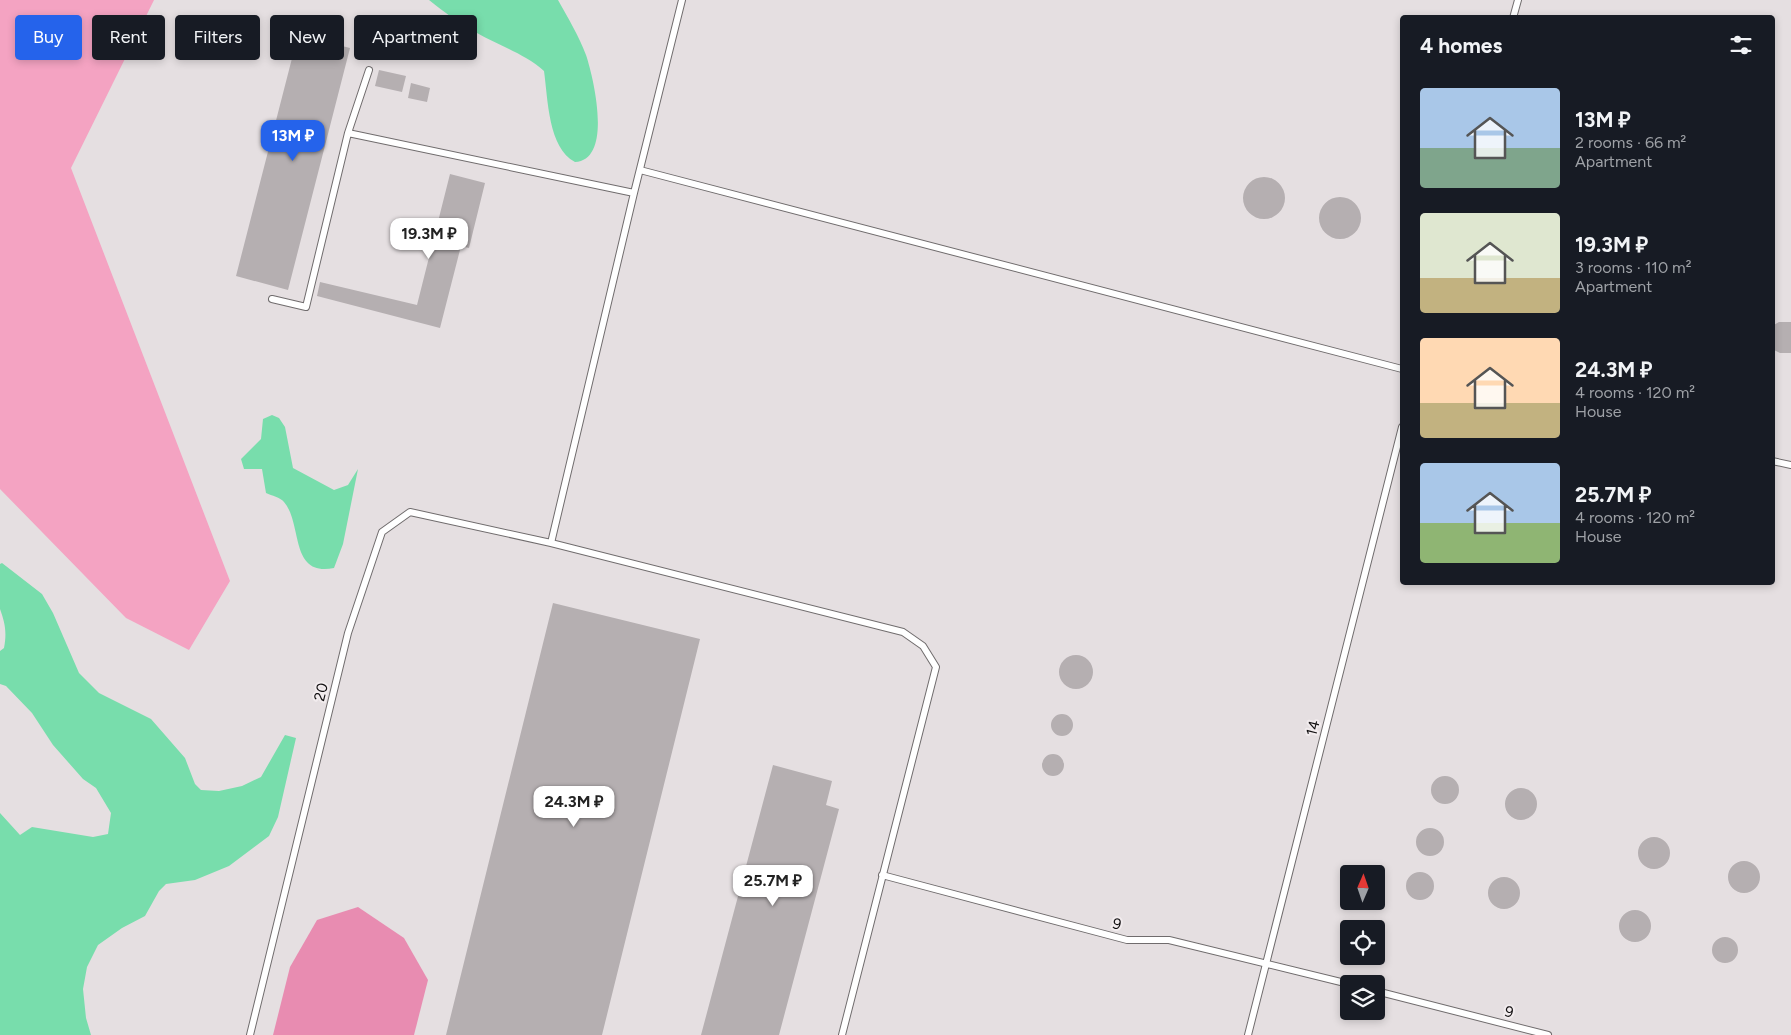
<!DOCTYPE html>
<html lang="en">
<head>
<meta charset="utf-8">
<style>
	body { margin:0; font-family:Figtree,sans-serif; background:#242831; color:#f1f3f6; height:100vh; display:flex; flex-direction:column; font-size:19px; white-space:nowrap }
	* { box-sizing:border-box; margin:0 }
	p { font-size:16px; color:#9ea1a6 }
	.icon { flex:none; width:28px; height:28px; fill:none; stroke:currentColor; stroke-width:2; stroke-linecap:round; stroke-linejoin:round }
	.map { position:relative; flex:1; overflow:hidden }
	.panel { position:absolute; left:1400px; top:15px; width:375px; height:570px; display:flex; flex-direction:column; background:#171b24; border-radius:5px; box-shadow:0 2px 8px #0003 }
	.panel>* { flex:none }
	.top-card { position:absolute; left:15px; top:15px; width:475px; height:45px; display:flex; gap:10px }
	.needle { width:32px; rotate:2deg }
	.buttons { position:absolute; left:1340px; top:865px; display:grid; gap:10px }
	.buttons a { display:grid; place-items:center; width:45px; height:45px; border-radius:5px; background:#171b24; box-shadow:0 2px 8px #0003; font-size:25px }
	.price { position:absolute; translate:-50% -42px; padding:0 11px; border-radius:10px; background:#fff; color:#222; font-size:16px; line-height:32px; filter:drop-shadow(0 1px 2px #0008) }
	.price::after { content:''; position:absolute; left:50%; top:30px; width:15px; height:11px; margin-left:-8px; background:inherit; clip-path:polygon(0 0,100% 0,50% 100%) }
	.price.current { background:#2563eb; color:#fff }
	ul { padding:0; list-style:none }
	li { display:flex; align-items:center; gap:15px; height:125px; padding:0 20px }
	li span { display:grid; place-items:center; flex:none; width:140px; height:100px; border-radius:5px; color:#555 }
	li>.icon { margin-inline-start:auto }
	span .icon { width:60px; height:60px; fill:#fffc; stroke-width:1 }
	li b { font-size:21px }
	h2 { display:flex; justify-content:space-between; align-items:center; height:60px; padding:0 20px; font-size:21px }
	.pill { padding:0 18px; border-radius:5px; background:#171b24; box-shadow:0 2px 8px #0003; font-size:18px; line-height:45px }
	.pill.current { background:#2563eb; color:#fff }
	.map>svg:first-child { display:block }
	.green { fill:#f4a3c2 }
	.forest { fill:#e88cb1 }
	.water { fill:#78ddac }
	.building { fill:#b5afb1 }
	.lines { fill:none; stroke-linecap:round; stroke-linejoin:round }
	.service-casing { stroke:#706c6d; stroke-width:8 }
	.service { stroke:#fff; stroke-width:6 }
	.labels { text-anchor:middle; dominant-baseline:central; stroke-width:4; stroke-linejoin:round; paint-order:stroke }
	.street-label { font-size:15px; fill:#110f10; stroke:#f2ecee }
</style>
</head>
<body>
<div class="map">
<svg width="1791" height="1035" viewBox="0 0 1791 1035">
	<rect width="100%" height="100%" fill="#e5dfe1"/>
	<path class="green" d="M0 0H154L71 168 230 581 189 650 126 618 0 489Z"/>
	<path class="forest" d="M358 907 404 938 428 980 414 1035H273L290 967 317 920Z"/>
	<path class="water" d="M429 0H558C568 18 579 36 586 55 594 79 613 160 575 162 548 148 548 99 544 71 525 54 500 46 477 33 460 24 444 12 429 0Z
		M272 415 279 418 285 427 293 468 334 490 348 485 358 469 343 544 334 568C289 577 303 524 284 502 280 497 272 496 266 493L262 469H244L241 459 261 439 263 419Z
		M2 563 42 594 53 613 79 673 99 693 151 719 185 758 195 784 201 790 219 791 242 786 261 777 285 735 296 738 278 817 269 836 229 866 195 880 166 884 159 891 145 916 122 928 98 945 87 967 83 989 86 1018 91 1035H0V813L20 835 32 827 93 837 108 834 111 813 96 788 83 779 53 745 32 713 6 686 0 684V651L4 648C7 632 5 623 0 609 0 596 0 577 0 564Z"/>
	<path class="building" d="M298 35 350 48 288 290 236 276Z
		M379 70 406 76 402 92 375 86Z
		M411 83 430 88 427 102 408 98Z
		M450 174 485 183 469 248 461 246 440 328 317 296 320 282 417 305Z
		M1243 198a21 21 0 1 1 42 0a21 21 0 1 1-42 0Z
		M1319 218a21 21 0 1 1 42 0a21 21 0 1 1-42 0Z
		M1779 322H1791V353H1780L1772 349V326Z
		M553 603 700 639 602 1035H446Z
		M1059 672a17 17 0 1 1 34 0a17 17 0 1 1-34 0Z
		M1051 725a11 11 0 1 1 22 0a11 11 0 1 1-22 0Z
		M1042 765a11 11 0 1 1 22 0a11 11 0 1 1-22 0Z
		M773 765 832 781 826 805 839 809 779 1035H701Z
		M1431 790a14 14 0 1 1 28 0a14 14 0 1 1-28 0Z
		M1505 804a16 16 0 1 1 32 0a16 16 0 1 1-32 0Z
		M1416 842a14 14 0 1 1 28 0a14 14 0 1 1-28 0Z
		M1638 853a16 16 0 1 1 32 0a16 16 0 1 1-32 0Z
		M1728 877a16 16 0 1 1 32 0a16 16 0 1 1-32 0Z
		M1406 886a14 14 0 1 1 28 0a14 14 0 1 1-28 0Z
		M1488 893a16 16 0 1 1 32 0a16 16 0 1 1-32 0Z
		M1619 926a16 16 0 1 1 32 0a16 16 0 1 1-32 0Z
		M1712 950a13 13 0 1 1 26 0a13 13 0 1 1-26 0Z"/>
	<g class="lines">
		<g class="service-casing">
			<path id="service" d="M1513 18 1518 0
				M348 133 634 193
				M640 170 1402 369
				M272 299 306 307 348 133 369 70
				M1772 461 1791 465
				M551 543 634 193 682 0
				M882 875 1127 940H1169L1349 984
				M1376 991 1548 1035
				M250 1035 348 633 382 532 410 512 551 543 903 632 923 646 936 667 842 1035
				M1248 1035 1402 427"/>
		</g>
		<use href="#service" class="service"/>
	</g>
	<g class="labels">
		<g class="street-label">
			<text transform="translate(321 692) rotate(-76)">20</text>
			<text transform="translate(1313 728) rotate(-76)">14</text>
			<text transform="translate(1117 924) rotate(15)">9</text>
			<text transform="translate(1509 1012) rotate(14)">9</text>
		</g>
	</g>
</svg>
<div class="buttons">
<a><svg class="needle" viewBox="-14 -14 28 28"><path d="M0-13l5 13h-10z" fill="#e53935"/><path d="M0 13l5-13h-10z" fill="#9ea1a6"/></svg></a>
<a><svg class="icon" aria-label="locate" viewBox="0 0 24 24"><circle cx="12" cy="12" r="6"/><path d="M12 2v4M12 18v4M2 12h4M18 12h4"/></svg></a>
<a><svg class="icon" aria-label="layers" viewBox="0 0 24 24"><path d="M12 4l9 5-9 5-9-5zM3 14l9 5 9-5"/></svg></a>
</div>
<b class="price current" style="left:293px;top:162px">13M ₽</b>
<b class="price" style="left:429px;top:260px">19.3M ₽</b>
<b class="price" style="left:574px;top:828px">24.3M ₽</b>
<b class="price" style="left:773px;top:907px">25.7M ₽</b>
<div class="top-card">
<a class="pill current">Buy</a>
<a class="pill">Rent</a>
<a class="pill">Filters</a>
<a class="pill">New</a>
<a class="pill">Apartment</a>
</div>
<section class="panel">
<h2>4 homes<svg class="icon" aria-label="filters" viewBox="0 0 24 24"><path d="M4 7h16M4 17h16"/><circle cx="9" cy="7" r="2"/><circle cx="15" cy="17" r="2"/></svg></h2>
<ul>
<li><span style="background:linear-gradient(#a9c7e8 60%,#7fa58c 0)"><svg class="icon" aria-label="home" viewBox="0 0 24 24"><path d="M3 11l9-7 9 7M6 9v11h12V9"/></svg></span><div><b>13M ₽</b><p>2 rooms · 66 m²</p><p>Apartment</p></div></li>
<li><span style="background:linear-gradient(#dfe7d0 65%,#c2b280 0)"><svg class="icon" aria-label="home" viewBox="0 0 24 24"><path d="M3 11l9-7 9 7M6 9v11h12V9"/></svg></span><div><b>19.3M ₽</b><p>3 rooms · 110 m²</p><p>Apartment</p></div></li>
<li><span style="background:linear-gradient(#ffd9b3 65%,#c2b280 0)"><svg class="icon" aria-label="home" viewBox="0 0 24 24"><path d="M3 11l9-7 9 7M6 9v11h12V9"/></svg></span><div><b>24.3M ₽</b><p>4 rooms · 120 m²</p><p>House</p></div></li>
<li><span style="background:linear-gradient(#a9c7e8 60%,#8fb573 0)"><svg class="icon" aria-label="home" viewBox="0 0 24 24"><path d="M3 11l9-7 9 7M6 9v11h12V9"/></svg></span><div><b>25.7M ₽</b><p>4 rooms · 120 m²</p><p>House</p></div></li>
</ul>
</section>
</div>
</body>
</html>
